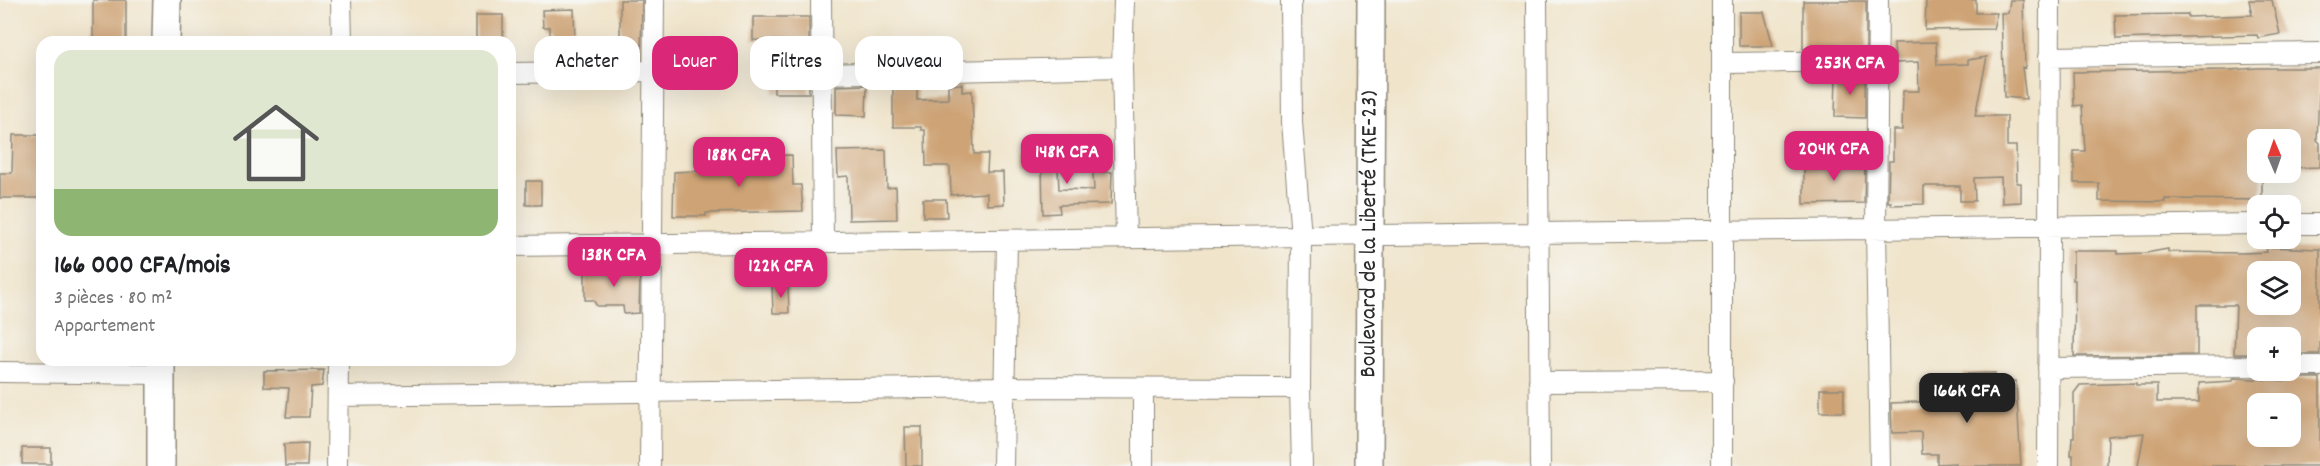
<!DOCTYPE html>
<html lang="fr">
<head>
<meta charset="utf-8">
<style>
	body { margin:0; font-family:Dekko,sans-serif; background:#f6f6f6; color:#202124; height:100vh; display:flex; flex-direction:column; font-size:22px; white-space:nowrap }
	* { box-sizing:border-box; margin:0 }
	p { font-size:20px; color:#757577 }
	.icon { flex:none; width:33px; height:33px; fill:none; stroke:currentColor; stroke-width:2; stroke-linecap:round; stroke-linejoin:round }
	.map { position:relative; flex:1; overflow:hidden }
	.sheet { position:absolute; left:36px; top:36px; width:480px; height:330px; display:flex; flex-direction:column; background:#fff; border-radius:18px; box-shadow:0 6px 24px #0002 }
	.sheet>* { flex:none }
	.hud { position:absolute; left:534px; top:36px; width:570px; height:54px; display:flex; gap:12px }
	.needle { width:39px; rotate:358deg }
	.controls { position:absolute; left:2247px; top:129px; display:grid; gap:12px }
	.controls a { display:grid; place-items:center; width:54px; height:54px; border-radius:12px; background:#fff; box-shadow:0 6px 24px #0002; font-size:30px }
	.price { position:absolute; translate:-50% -51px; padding:0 14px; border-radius:12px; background:#db2777; color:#fff; font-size:20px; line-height:39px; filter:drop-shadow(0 2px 3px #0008) }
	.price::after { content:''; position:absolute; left:50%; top:36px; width:18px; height:14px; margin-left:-9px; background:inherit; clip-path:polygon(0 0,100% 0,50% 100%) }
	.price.on { background:#222; color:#fff }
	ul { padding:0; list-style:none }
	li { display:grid; align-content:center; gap:12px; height:318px; padding:0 18px }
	li span { display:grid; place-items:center; height:186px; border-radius:18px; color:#555 }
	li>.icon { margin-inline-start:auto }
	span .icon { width:108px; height:108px; fill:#fffc; stroke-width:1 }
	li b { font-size:26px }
	.tag { padding:0 21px; border-radius:18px; background:#fff; box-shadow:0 6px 24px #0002; font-size:21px; line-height:54px }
	.tag.on { background:#db2777; color:#fff }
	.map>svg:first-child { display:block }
	.building { fill:#cea375; fill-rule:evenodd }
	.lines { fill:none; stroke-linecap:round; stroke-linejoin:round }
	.street-casing { stroke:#8e887a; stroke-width:22 }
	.secondary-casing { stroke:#8e887a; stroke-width:30 }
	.street { stroke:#fff; stroke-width:20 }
	.secondary { stroke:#fff; stroke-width:27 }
	.labels { text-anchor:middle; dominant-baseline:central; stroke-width:4.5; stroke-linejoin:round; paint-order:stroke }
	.street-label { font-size:24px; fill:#2b2b2b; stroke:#f6f6f2 }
</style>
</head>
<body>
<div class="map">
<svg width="2320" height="466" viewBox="0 0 2320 466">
	<rect width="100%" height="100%" fill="#f6f6f2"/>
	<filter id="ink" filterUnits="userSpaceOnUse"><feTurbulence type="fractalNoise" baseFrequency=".0167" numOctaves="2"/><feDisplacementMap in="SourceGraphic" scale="12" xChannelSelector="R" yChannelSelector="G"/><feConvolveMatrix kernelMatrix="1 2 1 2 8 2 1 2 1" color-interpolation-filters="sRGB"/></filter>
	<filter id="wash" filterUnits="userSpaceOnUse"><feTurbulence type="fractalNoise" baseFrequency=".008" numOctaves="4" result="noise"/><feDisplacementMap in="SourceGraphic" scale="24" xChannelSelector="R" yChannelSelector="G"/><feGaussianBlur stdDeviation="1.35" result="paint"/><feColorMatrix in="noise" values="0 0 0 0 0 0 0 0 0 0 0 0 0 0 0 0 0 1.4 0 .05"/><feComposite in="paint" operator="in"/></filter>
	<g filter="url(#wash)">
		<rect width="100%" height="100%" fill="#f0e4ca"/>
		<g id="blocks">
			<path class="building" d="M93 0H126V42H93Z
				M620 0H642L641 59 550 60V27H543L542 10 574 9 575 42 620 40Z
				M1926 0H1976V13H1997L1993 29 1925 30Z
				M2010 0H2023L2025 68 2022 67 2026 99 2004 97 2001 13H2008Z
				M2249 0H2272L2280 34 2258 38 2257 35 2116 39 2115 15 2188 14V17L2252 15Z
				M1803 1H1866V49H1803Z
				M1739 12H1764L1773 46H1739Z
				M476 15H503V42H476Z
				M753 17H809V41L753 40Z
				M1936 42 1937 65 1968 64V60L1987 57 1975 116H2007V146H2016L2017 183H2021V202L2002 203 2001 177 1974 178 1975 201H1960V186H1924V204L1891 205V202H1888L1889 161H1893V130H1902L1903 91H1919L1918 62 1895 63 1894 43Z
				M678 44H721L720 79H678Z
				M2257 68H2320L2317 140 2320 143V167L2290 168V134L2289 132H2263V140H2258V172H2262V200L2165 199V202L2099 201V183H2074V151H2085L2082 105 2074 106 2073 72 2230 70Z
				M774 73H809V93H774Z
				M1865 73V118L1835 117 1836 74Z
				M893 84H917V100L948 99V85L962 84V92L972 91 974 154H988L987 172H1003L1004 204 987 205V193L951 195 950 168 948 166H926L925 130H921V127H893Z
				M867 85 866 116 836 115V86Z
				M13 135H42V198H0V173H12Z
				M886 150 887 188 896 187 897 219 849 220 848 176 838 177 837 151Z
				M1057 151 1059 189 1094 190 1093 173 1112 172 1111 204 1059 205 1060 213 1043 214 1042 165H1024V152Z
				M792 155 793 185H801L803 211 706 213V216H673L674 172 738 169V156Z
				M1834 161H1865L1864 203 1804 204V162Z
				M526 181H541V205H526Z
				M923 199H946L947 217H923Z
				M2266 247 2320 249V354H2290V338H2258V354H2234L2236 305H2197V355L2074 356 2075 280H2073V251H2118V254L2146 253 2168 249V252L2243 253 2267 252ZM2258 272H2290V304H2258Z
				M604 267V269H632L640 272 639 313 624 314 623 306H597L593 300H585V269Z
				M788 284 789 313H773L772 285Z
				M324 370 322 386 311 387 309 417H286L289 388 264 387V371Z
				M1995 373V382L2016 381 2021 466H1956V463L1937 464V454H1922L1921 432 1892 433 1891 403 1965 400 1964 374Z
				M2234 378 2290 381V378H2320V466H2138L2144 433 2108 436 2107 466H2073V455H2071L2072 437H2074V393L2080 385 2136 383V385H2157V402H2199V383L2233 381ZM2258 404H2290V437L2258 436Z
				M1820 389H1844V412H1820Z
				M905 427H922V466H906Z
				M308 443 307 466H285L284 444Z
				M22 448H51V464H22Z"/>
		</g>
	</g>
	<g filter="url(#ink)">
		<use href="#blocks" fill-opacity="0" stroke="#8e887a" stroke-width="1.5"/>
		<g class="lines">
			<g class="street-casing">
				<path id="street" d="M341 0 342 42
					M821 0 823 242
					M1124 0 1122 67 1126 238
					M1291 0 1292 122 1301 237 1300 388 1302 466
					M1537 0 1540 466
					M1722 0V466
					M1878 0 1876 229 1880 466
					M2049 57 2320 53
					M1722 63 1877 61
					M510 73 652 71
					M822 74 1122 67
					M2290 224H2320
					M510 246 2258 224
					M2290 366H2320
					M2048 368 2258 366
					M0 372 161 374
					M1539 382 1723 381
					M1143 388V466
					M338 396 1004 387 1300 388
					M337 466 338 360
					M650 466 654 0
					M1003 466 1007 240
					M2048 466 2050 0"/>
			</g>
			<g class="secondary-casing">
				<g id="secondary">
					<path d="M166 42 167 0"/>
					<path d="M161 360V466"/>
					<path id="s1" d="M1369 466 1371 0"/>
				</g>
			</g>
			<use href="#street" class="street"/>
			<use href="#secondary" class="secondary"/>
		</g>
	</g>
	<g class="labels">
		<g class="street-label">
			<text stroke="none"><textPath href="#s1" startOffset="232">Boulevard de la Liberté (TKE-23)</textPath></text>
		</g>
	</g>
</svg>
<div class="controls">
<a><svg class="needle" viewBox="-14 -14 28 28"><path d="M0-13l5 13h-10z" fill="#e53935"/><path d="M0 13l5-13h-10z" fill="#757577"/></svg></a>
<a><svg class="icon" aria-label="locate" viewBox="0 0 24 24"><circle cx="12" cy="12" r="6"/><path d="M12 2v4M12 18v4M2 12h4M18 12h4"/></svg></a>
<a><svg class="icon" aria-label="layers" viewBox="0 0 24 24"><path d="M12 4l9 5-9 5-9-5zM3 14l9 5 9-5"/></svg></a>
<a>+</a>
<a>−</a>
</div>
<b class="price" style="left:1850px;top:96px">253K CFA</b>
<b class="price" style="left:1834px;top:182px">204K CFA</b>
<b class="price" style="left:1067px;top:185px">148K CFA</b>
<b class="price" style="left:739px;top:188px">188K CFA</b>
<b class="price" style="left:614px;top:288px">138K CFA</b>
<b class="price" style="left:781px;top:299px">122K CFA</b>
<b class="price on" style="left:1967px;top:424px">166K CFA</b>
<div class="hud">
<a class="tag">Acheter</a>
<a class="tag on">Louer</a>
<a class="tag">Filtres</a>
<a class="tag">Nouveau</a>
</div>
<section class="sheet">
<ul>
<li><span style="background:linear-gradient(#dfe7d0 75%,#8fb573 0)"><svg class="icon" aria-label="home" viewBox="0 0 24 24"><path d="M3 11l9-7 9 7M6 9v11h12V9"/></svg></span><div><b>166 000 CFA/mois</b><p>3 pièces · 80 m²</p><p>Appartement</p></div></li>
</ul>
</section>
</div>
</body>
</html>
